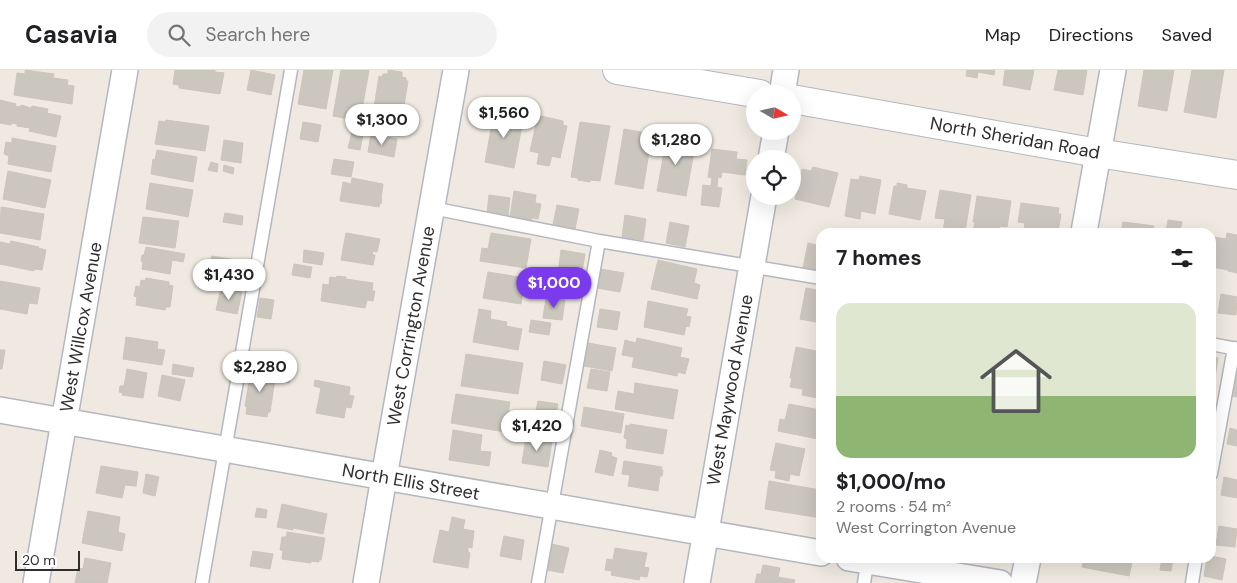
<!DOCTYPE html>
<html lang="en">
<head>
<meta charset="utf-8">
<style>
	body { margin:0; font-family:"DM Sans",sans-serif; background:#f2f2f2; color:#202124; height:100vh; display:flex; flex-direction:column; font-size:19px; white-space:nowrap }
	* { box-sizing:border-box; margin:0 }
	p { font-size:16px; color:#757577 }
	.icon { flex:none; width:28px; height:28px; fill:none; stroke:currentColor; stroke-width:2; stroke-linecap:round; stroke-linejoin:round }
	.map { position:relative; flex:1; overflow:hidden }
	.details { position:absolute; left:816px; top:158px; width:400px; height:335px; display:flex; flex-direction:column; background:#fff; border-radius:15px; box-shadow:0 5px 20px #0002 }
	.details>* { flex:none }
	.needle { width:32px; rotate:99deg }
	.tools { position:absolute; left:746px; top:15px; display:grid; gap:10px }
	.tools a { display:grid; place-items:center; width:55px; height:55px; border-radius:50%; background:#fff; box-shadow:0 5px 20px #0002; font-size:25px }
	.scale { position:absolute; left:15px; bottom:12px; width:65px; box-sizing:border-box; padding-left:5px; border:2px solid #2e2e2e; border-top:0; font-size:14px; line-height:18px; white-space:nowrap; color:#2e2e2e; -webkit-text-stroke:4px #fff; paint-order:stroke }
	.price { position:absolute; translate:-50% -42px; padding:0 11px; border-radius:18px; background:#fff; color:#222; font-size:16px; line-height:32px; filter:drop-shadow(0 1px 2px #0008) }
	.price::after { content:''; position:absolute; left:50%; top:30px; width:15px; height:11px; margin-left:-8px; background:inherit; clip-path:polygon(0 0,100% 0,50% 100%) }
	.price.on { background:#7c3aed; color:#fff }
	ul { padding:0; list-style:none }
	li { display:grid; align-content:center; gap:10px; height:265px; padding:0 20px }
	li+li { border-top:1px solid #e0e0e0 }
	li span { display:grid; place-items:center; height:155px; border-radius:15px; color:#555 }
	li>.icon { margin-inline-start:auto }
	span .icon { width:90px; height:90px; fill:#fffc; stroke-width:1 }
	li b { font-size:21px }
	h2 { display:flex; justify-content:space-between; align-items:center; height:60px; padding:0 20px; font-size:21px }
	header { display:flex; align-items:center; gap:30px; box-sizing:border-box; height:70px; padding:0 25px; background:#fff; border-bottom:1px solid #e0e0e0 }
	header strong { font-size:24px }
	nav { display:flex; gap:28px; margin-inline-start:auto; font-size:18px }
	.search { width:350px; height:45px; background:#f2f2f2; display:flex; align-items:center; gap:12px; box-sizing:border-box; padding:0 18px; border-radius:28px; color:#757577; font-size:19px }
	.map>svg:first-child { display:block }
	.building { fill:#cbc7bf; stroke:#cbc5ba }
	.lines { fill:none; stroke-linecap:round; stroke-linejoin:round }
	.lane-casing { stroke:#b4b7c1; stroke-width:15 }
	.street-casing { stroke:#b4b7c1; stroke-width:28 }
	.secondary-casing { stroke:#b4b7c1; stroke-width:30 }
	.lane { stroke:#fff; stroke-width:12 }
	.street { stroke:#fff; stroke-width:25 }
	.secondary { stroke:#fff; stroke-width:28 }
	.labels { text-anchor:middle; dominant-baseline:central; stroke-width:4; stroke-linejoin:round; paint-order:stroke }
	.street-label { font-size:18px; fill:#2e2e2e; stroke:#fff }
</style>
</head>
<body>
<header>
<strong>Casavia</strong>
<div class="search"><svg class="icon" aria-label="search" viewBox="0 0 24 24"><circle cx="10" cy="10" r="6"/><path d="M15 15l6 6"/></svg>Search here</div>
<nav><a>Map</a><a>Directions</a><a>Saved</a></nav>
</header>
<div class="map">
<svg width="1237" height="513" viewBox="0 0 1237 513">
	<rect width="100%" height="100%" fill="#efe9e1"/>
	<path class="building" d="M25 0 54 4 53 8 68 10 67 15 74 16 72 34 14 25 17 3 25 4Z
		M175 0H215V2L224 3 220 24 179 18V15L173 14Z
		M251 0 275 5 271 25 247 20Z
		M304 0H333L326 39 298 34Z
		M341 0H369L360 51 333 46Z
		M388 0 402 2V7L406 8V11H408L402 48H401L400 55 390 53 391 46 388 45V46L373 44 379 6 382 7 383 4H388Z
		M967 0H995L994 5 978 2 977 8 966 6Z
		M1005 0H1034L1030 20 1003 15Z
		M1058 0H1087L1083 25 1054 20Z
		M1144 0H1174L1167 41 1138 36Z
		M1192 0H1224L1216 48 1184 42Z
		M0 30 16 34 15 36 21 37V35L31 38 32 36 48 39 47 43 61 46 56 67 29 61 30 58 17 56V54L12 53 11 55 0 53Z
		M495 37 508 40 507 47 523 50 514 98 485 92Z
		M541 46 563 51V55L567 56 560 88 552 86 549 96 537 94 539 83 530 81 537 50H540Z
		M166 50 209 56 205 81 155 74 159 51 165 52Z
		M303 52 321 55 318 72 300 69Z
		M580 52 610 56 600 111 590 110V112L578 110V108L571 107Z
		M624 59 652 64 643 119 615 114Z
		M352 62 363 64 360 80 348 78Z
		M371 64 397 69 394 87 368 82Z
		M667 66 696 71 686 126 657 121Z
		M12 68 56 76 51 102 8 94 9 86 4 84 6 72 12 73Z
		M224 70 243 73 241 93 221 90Z
		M712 79 737 82 736 89 747 90 745 105 722 102 721 108 718 107 717 117 722 118 719 137 701 135 703 115 711 116 712 108 708 107Z
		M157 80 197 87 193 112 151 104 153 89 155 90Z
		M334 89 354 92 351 107 331 104Z
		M211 92 218 94 217 102 208 100Z
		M224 95 234 98 233 104 223 101Z
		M813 97 838 103 829 137 795 129 802 99 811 101Z
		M8 101 51 110 45 138 3 129Z
		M860 106 881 110 875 144 861 141 860 149 845 146 851 109 859 110Z
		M352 108 383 114 381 129H382L381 134 380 133 379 137 340 131 343 112 351 114Z
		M150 113 193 120 188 147 146 139Z
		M897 113 907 115V118L926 121 920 150 889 144 894 116H897Z
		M940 120 971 125 965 162H943L945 149 935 148Z
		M514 121 536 125 535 133 541 134 538 149 532 148 531 151 510 147Z
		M489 125 510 128 508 146 487 143Z
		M977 126 1011 131 1007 157 1000 156 999 162H973L975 152H973Z
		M1021 133 1059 138 1058 144H1061L1058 162H1024L1025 153 1018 152Z
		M557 135 579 139 575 159 553 155Z
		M1 137 44 144 40 170 0 163Z
		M225 143 243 146 242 155 223 152Z
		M625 145 646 149 643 170 622 167Z
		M143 147 179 151 175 178 139 173Z
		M1168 150 1182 152 1180 160 1186 161V160L1198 162H1166Z
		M670 152 689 156 685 177 666 173Z
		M1123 152 1154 156 1153 162H1121Z
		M346 163 380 169 377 182 373 181 372 185H375L373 195 341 190Z
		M491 163 531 169 526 198 480 191 482 178 488 179Z
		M1227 163 1237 165V203L1228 201V200L1212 197 1211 198V181L1214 167 1226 169Z
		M11 171 39 177 38 178 46 180 42 200 34 199V201L0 194V172L10 174Z
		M808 173 821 176 820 201 803 198Z
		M146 177 185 184 183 192 172 190 170 204 142 199 143 192 141 191 142 185H144Z
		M304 180 324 183 322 195 303 192Z
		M561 180 585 184 580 214 557 211Z
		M212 186 242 191 238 212 208 207Z
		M658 190 697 199 694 213 700 215 697 229 651 219Z
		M294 194 312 197 310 208 292 205Z
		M600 199 624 203 620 222 597 218Z
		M488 202 525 208 521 234 483 228Z
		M337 206 346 207V209L373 213 372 221H375L373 231 367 230 365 238 321 231 323 214 329 215 330 207 336 208Z
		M146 208 169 212V215L173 216 170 237H166L165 240 136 235 137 227 134 226 136 216 140 217 141 210 145 211Z
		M0 211 40 218 37 234 29 233 27 244 0 239Z
		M221 218 242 222 237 244 216 240Z
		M806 218 821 221V253L800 249Z
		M1221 224 1237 227 1236 245 1218 243Z
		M260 228 274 230 271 249 257 247Z
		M546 228 565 230 562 250 543 248Z
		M648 231 688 239 686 246 691 247 689 257 686 256 684 265 644 257Z
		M479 239 491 241 490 249 507 252 506 256 522 259 518 280 473 272Z
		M600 239 620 242 617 260 597 257Z
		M531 250 551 253 549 265 529 262Z
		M126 267 158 272 157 279 165 280 162 295 123 289Z
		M637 268 682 278 680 287 689 289 685 304 678 302 677 306 632 297 634 287 622 285 625 270 636 273Z
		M588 273 616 278 612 301 584 296Z
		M796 277 821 282V311L818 328 802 325 803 319 790 317 792 308H790Z
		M0 280H5L2 299H0Z
		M466 284 523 293 518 324 461 316Z
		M1211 287 1218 288 1215 308 1211 307Z
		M544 291 566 295 562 314 541 310Z
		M280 293 293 296 289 313 276 310Z
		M173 294 194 298 192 307 172 304Z
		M127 299 147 303 143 328 122 325 123 323 119 322 120 316H124Z
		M591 299 610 302 607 321 587 318Z
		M251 300 276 303 270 342H268L267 347 246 344 247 337 245 336Z
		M162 305 185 310 180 331 158 326Z
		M1235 305H1237V327L1231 326Z
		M315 310 350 317 349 325 354 326 351 338 346 337 344 348 316 343 321 318 314 316Z
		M635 313 678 320 673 349 615 339 618 321 634 324Z
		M456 324 510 332 505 362 451 353Z
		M538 331 558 334 553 358 533 355Z
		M789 334 820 340 817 357 821 358 818 369 778 361 780 349 785 350Z
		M584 337 624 344 621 363 581 356Z
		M630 354 667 360 663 384 626 378 627 369 624 368 626 355 630 356Z
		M1230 358 1237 360V376L1227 374Z
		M453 360 482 365 480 381 491 382 489 396 449 390Z
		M526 367 552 371 548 397 522 393Z
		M776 373 805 379 799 406 790 404 789 411 775 408 776 401 770 400Z
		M600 380 612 383 611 386 617 388 613 406 595 402Z
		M624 391 662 397 661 400H663L662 406H660L658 421 628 416 630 405 622 404Z
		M101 396 138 402 136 416 125 415 122 428 96 423Z
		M146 404 159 407 155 426 143 423Z
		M1224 407 1237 410V428L1221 425Z
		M769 411 820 420 818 436H821V448L765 439Z
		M282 434 327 444 323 464 293 458V460L277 457Z
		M257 438 267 440 266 448 255 447Z
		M88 441 120 447 118 462 125 464 122 481 82 473Z
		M452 447 465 450 463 459 474 461 472 478 468 477V482L470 483 468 498 433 492 440 460 449 462Z
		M1219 456 1237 459 1235 477 1216 475Z
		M287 462 325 468 321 490H319V492L311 491V493L282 489 283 480H280L282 467H286Z
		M504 466 524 470 521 490 500 486Z
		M552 474 569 478 563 503 547 500Z
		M615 478 647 483 644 497 649 498 647 507 640 506 639 510 611 505 612 501 605 500 607 489 613 490Z
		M253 481 273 484 270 499 250 496Z
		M1211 486 1226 489 1222 510 1204 506 1207 488H1211Z
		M85 488 111 493 107 513H75L78 498 83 499Z
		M1084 488H1133L1129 506 1082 497Z
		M1162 488H1173L1171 501 1160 500Z
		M763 495 780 498 778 507 795 510 794 513H755L757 504H761Z"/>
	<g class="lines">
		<g class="lane-casing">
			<path id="lane" d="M432 138 599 171 821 208
				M1211 274 1237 279
				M1211 404 1234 278
				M202 513 291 0
				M538 513 599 171
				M864 513 868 488
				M1192 513 1196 488"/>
		</g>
		<g class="street-casing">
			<path id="street" d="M782 24 786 0
				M771 89 776 61
				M1084 162 1113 0
				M0 340 821 483
				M849 488 1000 513
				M36 513 125 0
				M366 513 384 407 456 0
				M697 513 764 126
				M1023 513 1028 488"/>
		</g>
		<g class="secondary-casing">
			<path id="secondary" d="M617 0 760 24
				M792 29 1098 83 1237 105"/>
		</g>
		<use href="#lane" class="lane"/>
		<use href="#street" class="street"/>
		<use href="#secondary" class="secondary"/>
	</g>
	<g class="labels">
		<g class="street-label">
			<text transform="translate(1015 68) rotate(10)">North Sheridan Road</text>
			<text transform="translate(411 256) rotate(-80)">West Corrington Avenue</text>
			<text transform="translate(81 257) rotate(-80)">West Willcox Avenue</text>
			<text transform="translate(730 320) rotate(-80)">West Maywood Avenue</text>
			<text transform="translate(411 412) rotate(10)">North Ellis Street</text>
		</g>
	</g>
</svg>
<div class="tools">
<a><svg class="needle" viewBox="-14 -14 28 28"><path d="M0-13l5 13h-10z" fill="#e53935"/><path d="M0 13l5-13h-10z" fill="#757577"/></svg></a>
<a><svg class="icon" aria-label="locate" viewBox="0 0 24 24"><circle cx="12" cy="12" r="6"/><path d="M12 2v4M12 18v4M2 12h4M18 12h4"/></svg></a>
</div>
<div class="scale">20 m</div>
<b class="price" style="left:504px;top:69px">$1,560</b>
<b class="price" style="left:382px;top:76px">$1,300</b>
<b class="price" style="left:676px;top:96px">$1,280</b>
<b class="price" style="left:229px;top:231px">$1,430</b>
<b class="price on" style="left:554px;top:239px">$1,000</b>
<b class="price" style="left:260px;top:323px">$2,280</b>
<b class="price" style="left:537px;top:382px">$1,420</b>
<section class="details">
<h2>7 homes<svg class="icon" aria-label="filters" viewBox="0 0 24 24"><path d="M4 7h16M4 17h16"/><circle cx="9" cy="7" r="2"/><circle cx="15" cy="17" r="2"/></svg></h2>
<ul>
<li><span style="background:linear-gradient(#dfe7d0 60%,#8fb573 0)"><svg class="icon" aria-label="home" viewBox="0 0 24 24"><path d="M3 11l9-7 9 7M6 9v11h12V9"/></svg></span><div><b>$1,000/mo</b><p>2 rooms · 54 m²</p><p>West Corrington Avenue</p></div></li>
</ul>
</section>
</div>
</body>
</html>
